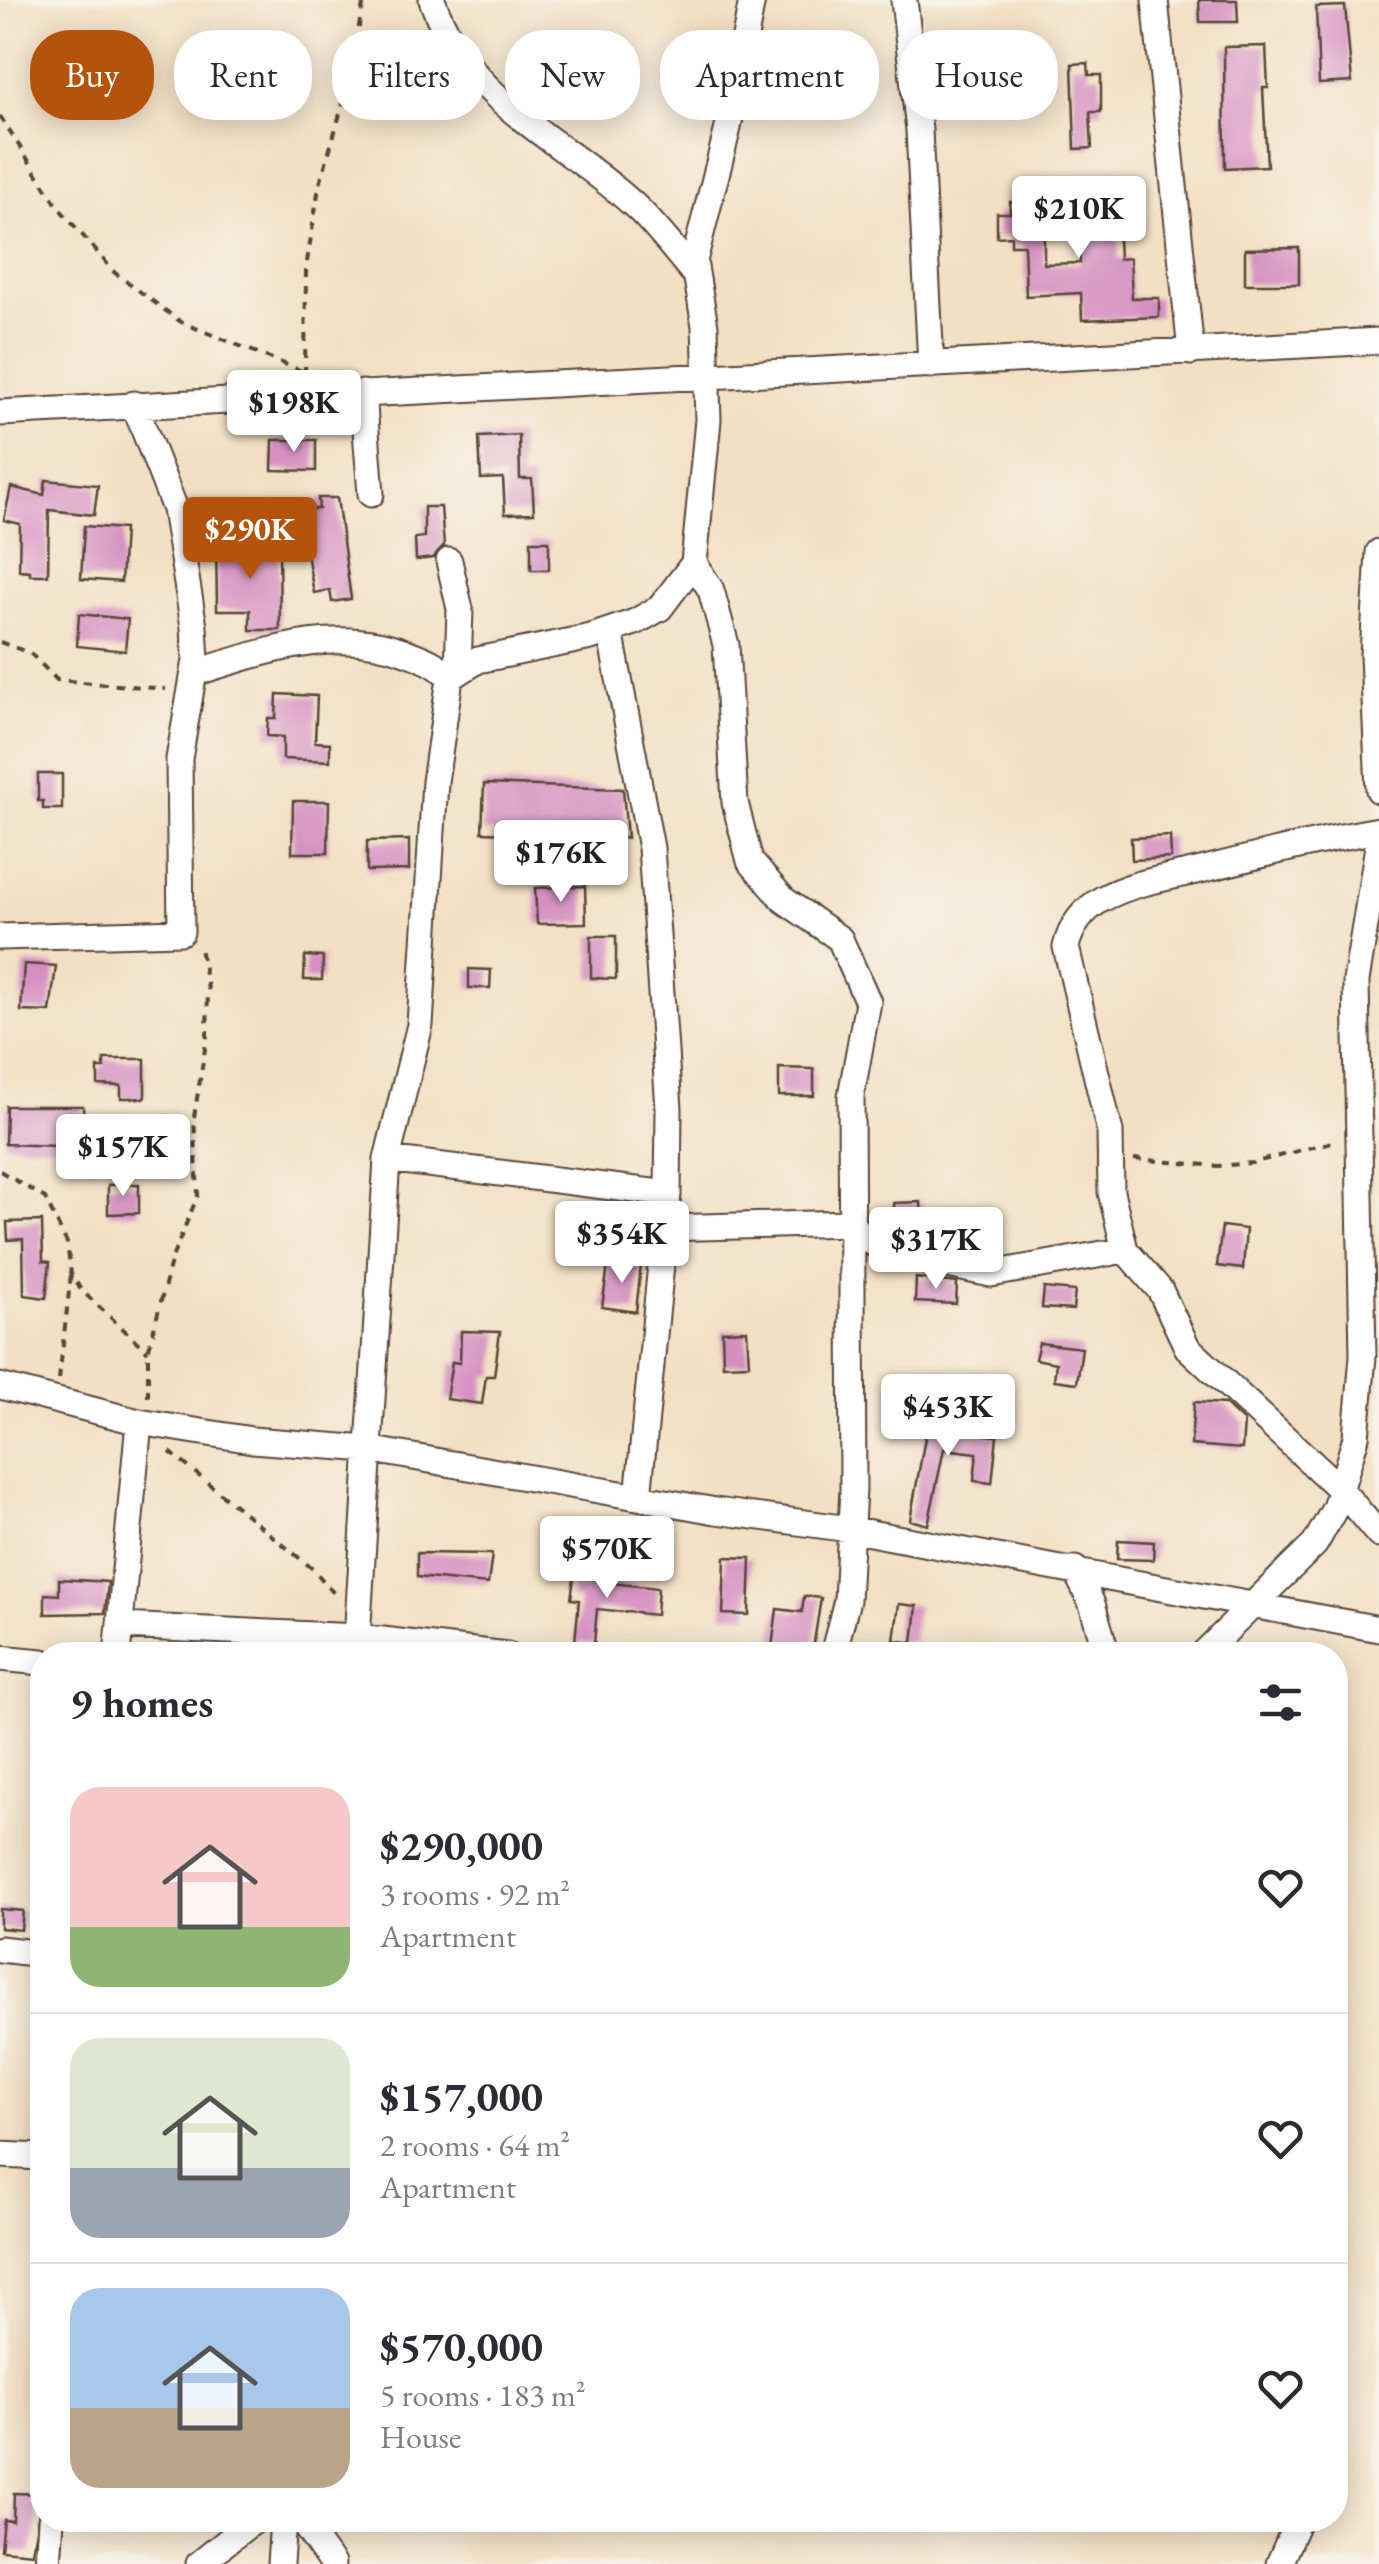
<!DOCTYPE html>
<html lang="en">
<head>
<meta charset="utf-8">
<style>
	body { margin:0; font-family:"EB Garamond",serif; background:#f2f2f3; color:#2b2b33; height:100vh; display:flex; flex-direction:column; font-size:38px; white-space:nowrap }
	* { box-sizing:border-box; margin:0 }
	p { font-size:32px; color:#7c7c81 }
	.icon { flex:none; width:55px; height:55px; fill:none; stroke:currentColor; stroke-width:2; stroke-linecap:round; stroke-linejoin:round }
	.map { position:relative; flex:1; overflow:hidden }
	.panel { position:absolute; left:30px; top:1642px; width:1318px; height:890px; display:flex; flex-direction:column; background:#fff; border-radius:40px; box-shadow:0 5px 25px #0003 }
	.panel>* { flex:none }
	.guide { position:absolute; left:30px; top:30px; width:1320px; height:90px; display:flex; gap:20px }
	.price { position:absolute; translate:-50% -85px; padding:0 22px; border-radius:10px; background:#fff; color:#222; font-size:32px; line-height:65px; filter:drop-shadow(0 2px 5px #0008) }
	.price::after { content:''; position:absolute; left:50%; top:60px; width:30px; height:22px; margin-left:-15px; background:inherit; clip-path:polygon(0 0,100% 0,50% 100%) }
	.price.on { background:#b45309; color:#fff }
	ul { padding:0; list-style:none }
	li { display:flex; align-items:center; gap:30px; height:250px; padding:0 40px }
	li+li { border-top:2px solid #e1e1e2 }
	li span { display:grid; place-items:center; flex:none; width:280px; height:200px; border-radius:30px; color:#555 }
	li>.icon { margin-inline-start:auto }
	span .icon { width:120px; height:120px; fill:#fffc; stroke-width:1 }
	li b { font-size:42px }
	h2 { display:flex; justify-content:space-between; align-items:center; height:120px; padding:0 40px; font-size:42px }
	.chip { padding:0 35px; border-radius:40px; background:#fff; box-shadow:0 5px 25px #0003; font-size:35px; line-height:90px }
	.chip.on { background:#b45309; color:#fff }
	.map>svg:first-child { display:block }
	.building { fill:#d58ec1 }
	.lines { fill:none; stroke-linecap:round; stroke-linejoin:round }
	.minor-casing { stroke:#574537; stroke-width:29 }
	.path { stroke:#574537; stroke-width:4; stroke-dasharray:8 8; stroke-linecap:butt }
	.minor { stroke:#fff; stroke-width:25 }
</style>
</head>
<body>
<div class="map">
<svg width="1379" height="2564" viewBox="0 0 1379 2564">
	<rect width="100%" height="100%" fill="#f7f3e8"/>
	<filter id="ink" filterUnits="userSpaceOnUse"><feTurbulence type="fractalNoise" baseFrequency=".01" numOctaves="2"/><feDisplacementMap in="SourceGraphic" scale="20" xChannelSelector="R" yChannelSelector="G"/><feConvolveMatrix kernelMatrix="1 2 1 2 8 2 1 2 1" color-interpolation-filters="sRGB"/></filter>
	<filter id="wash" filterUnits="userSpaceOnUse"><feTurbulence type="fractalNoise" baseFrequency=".0048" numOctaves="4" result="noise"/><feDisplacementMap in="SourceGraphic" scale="40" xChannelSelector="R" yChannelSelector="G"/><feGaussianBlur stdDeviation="2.25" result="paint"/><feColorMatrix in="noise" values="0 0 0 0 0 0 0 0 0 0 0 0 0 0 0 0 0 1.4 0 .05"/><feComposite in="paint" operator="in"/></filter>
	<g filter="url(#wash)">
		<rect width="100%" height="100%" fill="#f3dfc3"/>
		<g id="blocks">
			<path class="building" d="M1199 0H1237L1238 22H1200Z
				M1345 6 1352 82 1319 84 1316 7Z
				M1266 46 1268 88H1263L1267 166 1225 168 1224 47Z
				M1045 48 1046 77 1012 78 1011 50Z
				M1088 63 1089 75H1101V112H1090L1092 148 1075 149 1072 64Z
				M1116 198 1119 259 1130 258 1132 298H1159V317L1082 320 1081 293 1026 296 1024 245H1011V236L997 237V213H1010V202H1044V264L1080 263 1077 200Z
				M1299 248V284H1245V249Z
				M519 435 520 479H532L534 513 505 514 503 478 481 479 479 437Z
				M273 440H316V471L272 470Z
				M46 480 98 485 94 515 49 510 48 575H30V571L19 570 20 524 4 520 11 487 44 495Z
				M318 498H337L351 599 332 602 330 590 314 593 299 509H319Z
				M424 507H441L444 546 433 558 416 560 415 538 424 537Z
				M84 526 124 529 121 582 81 579Z
				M531 541H549V570H531Z
				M216 543 279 544 280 630H250V610H217Z
				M79 614 128 619 125 651 77 646Z
				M277 694 317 696 315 742 330 743V761L283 759V737L267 736 268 718H276Z
				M38 774H62V809H43V801H38Z
				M484 784 623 789 627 838 482 832Z
				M293 801H329L328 853H292Z
				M1170 836 1171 858 1132 860 1131 838Z
				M409 840V870L367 871V841Z
				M585 886 586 923 537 924 535 888Z
				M591 936H616V979L591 978Z
				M305 956 323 957 322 980H304Z
				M24 964 56 966 50 1012 21 1011Z
				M469 969 491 970 490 988H469Z
				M104 1059H145V1098H121V1086L98 1085V1068H104Z
				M779 1068 814 1069V1096H779Z
				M6 1106H83L84 1147 5 1144Z
				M139 1184V1213L108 1214V1185Z
				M921 1202 922 1227 895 1228 894 1203Z
				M42 1221 43 1261 50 1262 46 1298 24 1295 23 1239 8 1240 7 1222Z
				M1222 1226 1246 1229 1243 1269 1217 1266Z
				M609 1259 641 1265 636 1312 602 1307Z
				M916 1278 957 1283 956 1304 915 1302Z
				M1044 1288 1075 1291 1073 1310 1042 1308Z
				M747 1330 749 1364 723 1365 722 1331Z
				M461 1331 500 1332 494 1376H486L482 1404 446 1399 452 1362 460 1363Z
				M1039 1343 1082 1348 1077 1383 1054 1380 1056 1363 1035 1359Z
				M1194 1402 1225 1404 1244 1422 1242 1449 1191 1445Z
				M931 1405 953 1410 948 1431 997 1436 992 1483 974 1481 977 1453 944 1449 928 1525 910 1520Z
				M1118 1540 1154 1542 1153 1560 1117 1559Z
				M417 1553 492 1554 488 1584 417 1577Z
				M725 1557 751 1558 749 1615 723 1614Z
				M575 1571 611 1576 610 1583 658 1588 656 1615 597 1609 594 1644 575 1642 579 1600 571 1599Z
				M59 1579 108 1582 105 1613 45 1614V1594L59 1595Z
				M804 1596 821 1598 812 1655H771L777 1609 802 1612Z
				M899 1604 917 1606 913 1643 894 1640Z
				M0 1909 23 1911 21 1930 0 1928Z
				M14 2493 42 2494 32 2553 1 2550 4 2520 13 2521Z"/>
		</g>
	</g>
	<g filter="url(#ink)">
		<use href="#blocks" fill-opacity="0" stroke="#574537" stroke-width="2.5"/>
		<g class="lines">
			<g class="minor-casing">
				<path id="minor" d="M432 0C470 106 563 138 637 208 657 227 675 251 693 272
					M904 0 919 130 931 365
					M1155 0 1191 352
					M363 393 371 494
					M0 413 1379 341
					M1379 552 1373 655 1379 790
					M449 561 460 609 458 669
					M694 563 711 590 726 645 735 803 750 861 784 900 840 939 868 1002 851 1096 853 1489 847 1600 833 1655
					M610 631 651 848 669 1109 668 1194
					M194 673C266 651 338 624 411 654 426 660 440 665 450 678
					M1379 830C1320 840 1263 854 1205 869 1170 878 1135 881 1102 899 1083 910 1071 926 1066 947L1110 1132 1111 1192 1125 1250 1160 1290 1187 1347 1341 1490 1379 1535
					M0 937 181 932 179 759 196 660 194 627 175 509 134 404
					M387 1159 668 1194 638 1497
					M664 1228 848 1223 885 1252 991 1274 1125 1250
					M0 1386 139 1422 252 1440 368 1449 716 1511 849 1529 1379 1629
					M1075 1569 1092 1604 1107 1655
					M121 1626 358 1637 507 1655
					M117 1655 139 1422
					M356 1655 387 1159 420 1025 435 782 450 678 478 660 591 637 635 622 660 608 694 563 708 420 705 326 694 261 728 128 752 0
					M1202 1655 1315 1544 1335 1508 1356 1437 1363 1356 1356 981 1379 840
					M0 1658 42 1662
					M0 1949 42 1954
					M0 2155 42 2157
					M301 2520 332 2564
					M48 2564 51 2520
					M199 2564 254 2520
					M280 2564 283 2520
					M1279 2564 1298 2520"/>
			</g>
			<path class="path" d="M0 116 59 208 115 273 181 322 304 372
				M305 374 306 268 319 187 346 93 364 0
				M0 642 30 653 57 680 166 689
				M1134 1159 1218 1166 1252 1163 1336 1141
				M0 1171 45 1198 67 1243 71 1274 81 1290 148 1352
				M59 1379 71 1274
				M148 1397V1352L172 1258 198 1195 194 1117 207 1036 208 989 200 948
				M170 1452 314 1570 336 1596"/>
			<use href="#minor" class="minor"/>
		</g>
	</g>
</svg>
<b class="price" style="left:1079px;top:261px">$210K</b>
<b class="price" style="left:294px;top:455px">$198K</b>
<b class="price on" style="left:250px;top:582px">$290K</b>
<b class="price" style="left:561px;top:905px">$176K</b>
<b class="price" style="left:123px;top:1199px">$157K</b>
<b class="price" style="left:622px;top:1286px">$354K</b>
<b class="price" style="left:936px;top:1292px">$317K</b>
<b class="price" style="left:948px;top:1459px">$453K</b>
<b class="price" style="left:607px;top:1601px">$570K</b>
<div class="guide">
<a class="chip on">Buy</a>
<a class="chip">Rent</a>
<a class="chip">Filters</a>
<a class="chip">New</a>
<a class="chip">Apartment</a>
<a class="chip">House</a>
</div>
<section class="panel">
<h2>9 homes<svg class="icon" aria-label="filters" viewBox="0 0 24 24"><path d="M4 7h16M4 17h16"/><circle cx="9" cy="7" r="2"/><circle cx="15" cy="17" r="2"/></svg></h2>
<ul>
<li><span style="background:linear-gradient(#f6c9c9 70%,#8fb573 0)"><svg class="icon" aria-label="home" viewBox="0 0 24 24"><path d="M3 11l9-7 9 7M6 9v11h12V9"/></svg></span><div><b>$290,000</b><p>3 rooms · 92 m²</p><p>Apartment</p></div><svg class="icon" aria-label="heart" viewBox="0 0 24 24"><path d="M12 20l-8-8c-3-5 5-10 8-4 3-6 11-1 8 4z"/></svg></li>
<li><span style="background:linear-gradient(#dfe7d0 65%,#9aa5b1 0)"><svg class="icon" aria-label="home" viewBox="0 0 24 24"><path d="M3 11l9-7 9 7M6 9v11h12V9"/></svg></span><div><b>$157,000</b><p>2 rooms · 64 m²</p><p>Apartment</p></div><svg class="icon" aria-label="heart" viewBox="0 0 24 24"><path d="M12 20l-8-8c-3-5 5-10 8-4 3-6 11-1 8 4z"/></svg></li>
<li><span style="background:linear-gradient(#a9c7e8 60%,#b9a48a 0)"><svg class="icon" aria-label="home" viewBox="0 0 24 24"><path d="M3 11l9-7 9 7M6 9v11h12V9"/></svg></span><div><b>$570,000</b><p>5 rooms · 183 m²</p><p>House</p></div><svg class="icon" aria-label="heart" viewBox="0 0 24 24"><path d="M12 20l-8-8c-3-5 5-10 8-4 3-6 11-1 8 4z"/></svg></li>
</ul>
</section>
</div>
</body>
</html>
